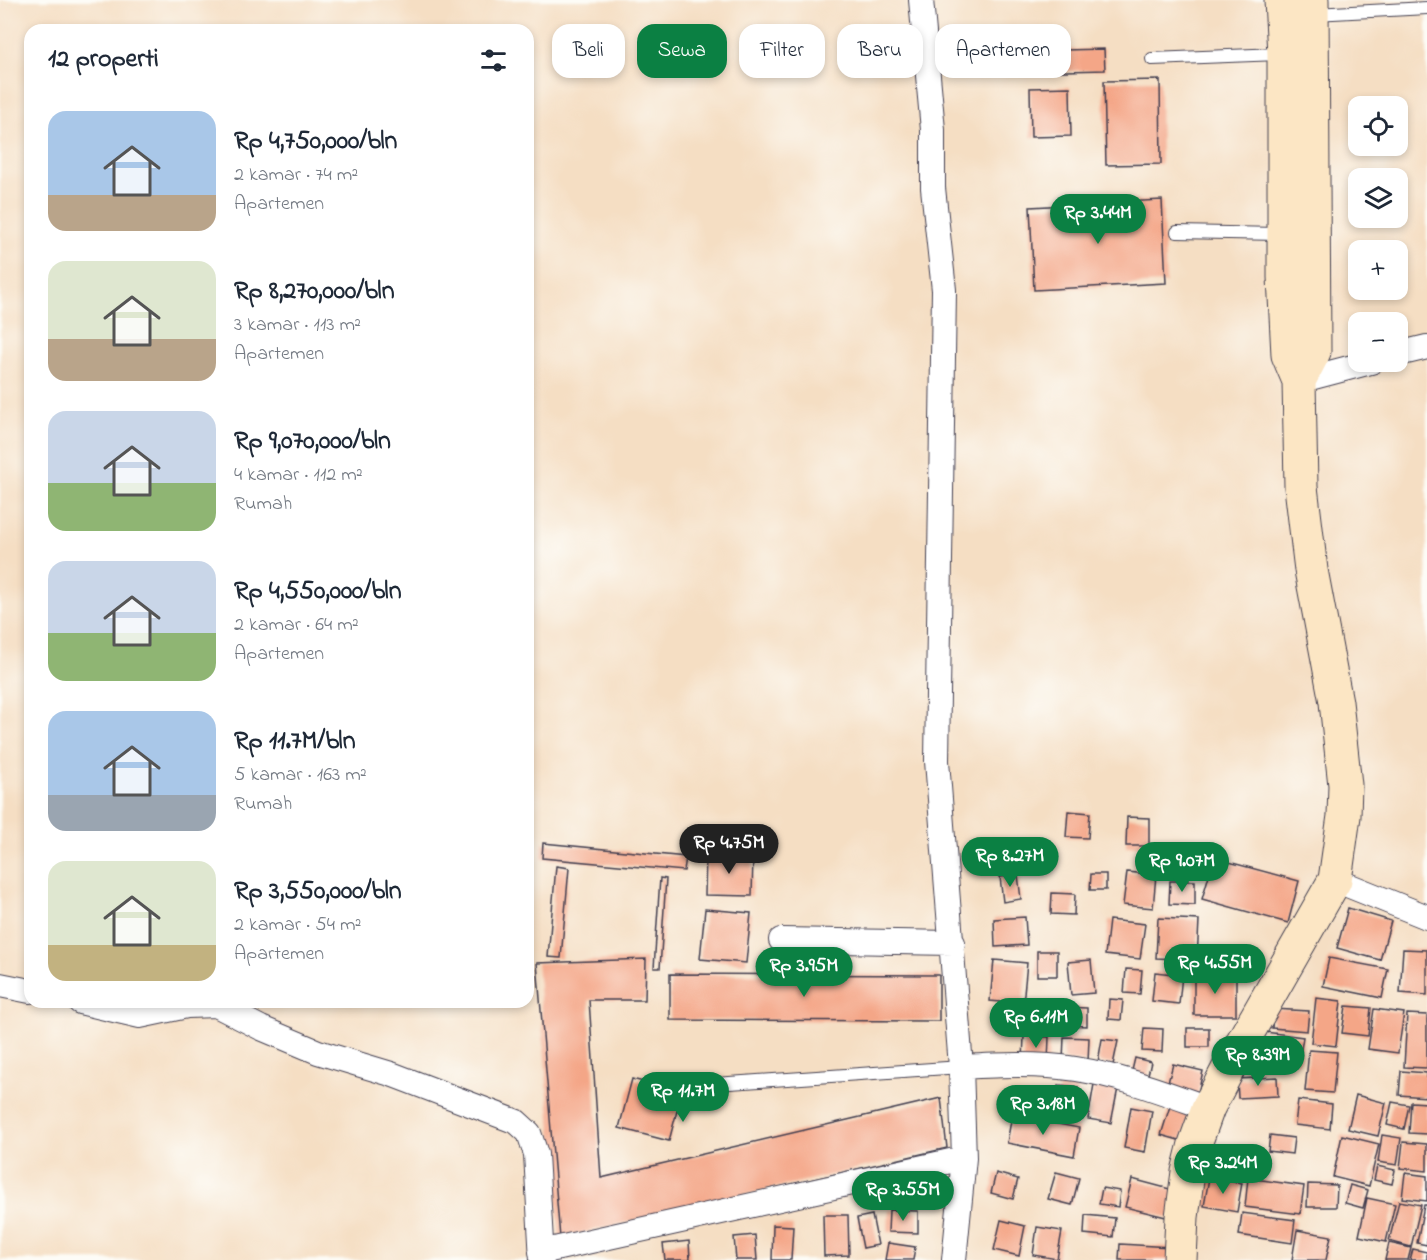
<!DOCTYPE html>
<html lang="id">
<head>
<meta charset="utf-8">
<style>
	body { margin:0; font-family:"Indie Flower",sans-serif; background:#f6f6f7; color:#1f2937; height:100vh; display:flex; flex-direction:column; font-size:22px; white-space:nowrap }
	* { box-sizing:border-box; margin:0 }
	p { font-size:20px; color:#747a83 }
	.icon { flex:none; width:33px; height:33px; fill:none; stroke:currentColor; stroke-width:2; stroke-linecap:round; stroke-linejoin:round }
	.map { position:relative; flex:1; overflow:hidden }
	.details { position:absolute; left:24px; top:24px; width:510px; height:984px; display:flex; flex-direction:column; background:#fff; border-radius:18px; box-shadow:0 3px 9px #0003 }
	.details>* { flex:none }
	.top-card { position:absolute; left:552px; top:24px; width:570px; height:54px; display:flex; gap:12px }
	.buttons { position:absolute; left:1348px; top:96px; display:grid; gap:12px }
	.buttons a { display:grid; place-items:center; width:60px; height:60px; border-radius:12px; background:#fff; box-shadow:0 3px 9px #0003; font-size:30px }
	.price { position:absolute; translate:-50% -51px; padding:0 14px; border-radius:21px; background:#0b8043; color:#fff; font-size:20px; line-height:39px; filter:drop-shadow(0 2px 3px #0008) }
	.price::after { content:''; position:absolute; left:50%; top:36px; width:18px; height:14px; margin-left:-9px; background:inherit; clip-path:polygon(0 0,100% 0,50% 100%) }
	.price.on { background:#222; color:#fff }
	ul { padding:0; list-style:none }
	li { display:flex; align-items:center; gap:18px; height:150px; padding:0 24px }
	li span { display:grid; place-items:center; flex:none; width:168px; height:120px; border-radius:18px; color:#555 }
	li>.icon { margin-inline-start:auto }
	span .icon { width:72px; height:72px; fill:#fffc; stroke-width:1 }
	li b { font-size:26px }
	h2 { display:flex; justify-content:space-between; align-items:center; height:72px; padding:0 24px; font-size:26px }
	.chip { padding:0 21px; border-radius:18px; background:#fff; box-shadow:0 3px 9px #0003; font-size:21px; line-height:54px }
	.chip.on { background:#0b8043; color:#fff }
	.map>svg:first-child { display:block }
	.building { fill:#f4a687 }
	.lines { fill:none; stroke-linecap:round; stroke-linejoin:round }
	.service-casing { stroke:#423e4f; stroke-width:14 }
	.minor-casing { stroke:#423e4f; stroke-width:26 }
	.secondary-casing { stroke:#423e4f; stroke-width:35 }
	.service { stroke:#fff; stroke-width:12 }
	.minor { stroke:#fff; stroke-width:24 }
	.secondary { stroke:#fce6c4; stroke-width:33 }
</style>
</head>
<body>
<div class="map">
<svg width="1427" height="1260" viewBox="0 0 1427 1260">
	<rect width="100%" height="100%" fill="#fdfcf7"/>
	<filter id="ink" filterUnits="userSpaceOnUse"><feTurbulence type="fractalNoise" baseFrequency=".0167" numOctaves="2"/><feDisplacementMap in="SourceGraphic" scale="12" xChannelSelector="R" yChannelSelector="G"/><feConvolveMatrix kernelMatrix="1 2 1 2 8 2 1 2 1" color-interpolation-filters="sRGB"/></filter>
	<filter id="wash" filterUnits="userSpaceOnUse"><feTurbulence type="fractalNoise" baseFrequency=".008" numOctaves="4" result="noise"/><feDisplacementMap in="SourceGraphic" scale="24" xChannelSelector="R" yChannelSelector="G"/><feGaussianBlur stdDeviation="1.35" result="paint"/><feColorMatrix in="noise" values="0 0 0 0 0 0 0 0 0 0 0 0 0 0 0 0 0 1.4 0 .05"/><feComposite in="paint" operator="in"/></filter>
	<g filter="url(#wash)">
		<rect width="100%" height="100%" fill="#f5dec3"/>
		<g id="blocks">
			<path class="building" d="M1104 49 1105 70 1026 72 1025 51Z
				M1160 80 1161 164 1106 165 1104 81Z
				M1070 87 1071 136 1031 137 1030 88Z
				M1162 200 1166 283 1034 290 1030 207Z
				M1068 811 1090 813 1088 838 1066 837Z
				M1127 817 1149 818V846H1126Z
				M543 843 686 857 684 871 542 858Z
				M706 854 753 856 752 896 705 895Z
				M1214 858 1299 881 1288 923 1202 899Z
				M556 866 569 868 561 958 548 957Z
				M1127 872 1156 875 1153 908 1123 905Z
				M1091 874H1106V890H1090Z
				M1018 875 1021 899 1003 902 1000 877Z
				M660 878 666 879 660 968H654Z
				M1170 881H1195V905L1169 904Z
				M1052 893 1075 894 1074 915 1051 914Z
				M1348 908 1391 921 1380 960 1337 948Z
				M705 909 751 913 746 963 700 959Z
				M1025 917 1027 945 995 947 994 919Z
				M1158 918 1199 920 1197 960 1156 958Z
				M1109 920 1145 924 1140 959 1105 955Z
				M1403 949 1427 950V995L1400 993Z
				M1037 951H1057V976H1037Z
				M1329 958 1388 969 1382 998 1323 986Z
				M646 959 645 1000H589L601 1178 941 1098 947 1148 560 1238 537 963Z
				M994 960 1027 963 1023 1004 990 1001Z
				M1091 960 1094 993 1071 995 1068 962Z
				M1126 969 1142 970 1140 994 1124 993Z
				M1155 972 1182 975 1179 1004 1152 1001Z
				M670 974 939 975V1021L670 1020Z
				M1236 975V1015H1194V976Z
				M1316 998 1341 1001 1336 1046 1311 1043Z
				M1109 999 1123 1000 1121 1020 1108 1019Z
				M1346 1006 1371 1008 1368 1036 1342 1033Z
				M1063 1007 1087 1008V1026L1063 1025Z
				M1273 1009 1309 1011 1307 1031 1272 1028Z
				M1374 1009 1404 1013 1398 1053 1368 1049Z
				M1407 1014 1427 1015V1068L1404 1067Z
				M1144 1028 1163 1029 1162 1052 1142 1051Z
				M1187 1028H1209V1047H1187Z
				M1265 1032 1303 1037 1299 1062 1262 1057Z
				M1024 1036 1049 1037 1048 1062 1023 1061Z
				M1064 1037 1089 1038 1088 1062 1063 1060Z
				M1102 1039 1118 1041 1113 1065 1098 1062Z
				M1309 1050 1337 1052 1333 1093 1305 1091Z
				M1135 1058 1151 1062 1146 1083 1130 1079Z
				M1173 1064 1203 1071 1197 1098 1166 1090Z
				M1401 1071 1427 1073V1097L1399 1095Z
				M1277 1077 1278 1096 1238 1098 1237 1079Z
				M632 1079 682 1092 669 1141 619 1128Z
				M1094 1084 1118 1088 1111 1123 1088 1119Z
				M1059 1085 1078 1087 1075 1115 1056 1113Z
				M1356 1095 1386 1103 1378 1136 1348 1129Z
				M1298 1100 1332 1104 1330 1129 1295 1125Z
				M1392 1102 1409 1105 1404 1129 1387 1125Z
				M1411 1102 1427 1103V1134L1409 1133Z
				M1170 1106 1190 1111 1182 1141 1161 1135Z
				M1131 1107 1152 1111 1145 1152 1124 1148Z
				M1012 1115 1079 1128 1074 1156 1007 1143Z
				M1270 1135 1294 1138 1292 1154 1268 1151Z
				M1342 1135 1379 1144 1369 1186 1333 1177Z
				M1382 1135 1401 1138 1397 1165 1378 1162Z
				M1403 1142 1427 1144V1171L1400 1168Z
				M1377 1166 1395 1170 1392 1184 1374 1180Z
				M1056 1172 1079 1178 1072 1205 1048 1199Z
				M996 1173 1018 1179 1013 1199 991 1193Z
				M1405 1173 1427 1176V1201L1402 1198Z
				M1209 1178 1242 1183 1237 1212 1204 1206Z
				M1248 1178 1304 1186 1300 1214 1245 1207Z
				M1132 1179 1181 1192 1174 1219 1125 1207Z
				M1308 1184 1337 1185 1336 1207H1307Z
				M1350 1185 1368 1190 1363 1208 1345 1203Z
				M1102 1188 1120 1191 1118 1207 1099 1204Z
				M1367 1198 1395 1204 1386 1242 1359 1236Z
				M1399 1201 1421 1205 1411 1247 1389 1241Z
				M1424 1205H1427V1245L1417 1243Z
				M889 1210 918 1211V1233L888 1232Z
				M1242 1213 1295 1220 1292 1243 1239 1235Z
				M823 1215H848L849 1255 824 1256Z
				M872 1215 878 1245 863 1248 857 1218Z
				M1085 1215 1115 1218 1113 1237 1084 1234Z
				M1001 1220 1025 1226 1019 1256 994 1250Z
				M773 1225 793 1226 791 1260H772Z
				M1037 1227 1062 1231 1057 1259 1033 1255Z
				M1297 1230 1331 1236 1326 1260H1292Z
				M755 1235 757 1260H736L734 1237Z
				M689 1241 690 1260H665L663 1244Z
				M888 1243 915 1247 913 1260H885Z
				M1389 1243 1411 1248 1408 1260H1385Z
				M1120 1244 1170 1247 1169 1260H1119Z
				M1413 1249 1427 1252V1260H1410Z"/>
		</g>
	</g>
	<g filter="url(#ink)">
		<use href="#blocks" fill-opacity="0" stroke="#423e4f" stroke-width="1.5"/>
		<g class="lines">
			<g class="service-casing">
				<path id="service" d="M1314 14 1427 8
					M1152 59 1282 54
					M1177 232 1283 234
					M715 1084 961 1067"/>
			</g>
			<g class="minor-casing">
				<path id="minor" d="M921 0 933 130V188L944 290 937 761 961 1067 964 1158 954 1260
					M1398 354 1427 347
					M1299 381 1371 362
					M1335 880 1427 917
					M781 940 953 943
					M0 985 30 991
					M80 1002 140 1016 187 1006 216 1005 261 1028 318 1052 391 1074 517 1122 529 1133 536 1154 542 1260
					M961 1067C999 1065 1038 1063 1076 1069 1121 1076 1165 1093 1208 1108
					M541 1252 964 1158"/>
			</g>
			<g class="secondary-casing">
				<path id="secondary" d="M1299 381 1314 352 1312 0
					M1180 1260 1182 1217 1188 1172 1195 1144 1208 1108 1239 1048 1335 880 1344 816 1345 785 1336 702 1311 570 1301 487 1299 381 1288 355 1284 277V54L1281 0"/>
			</g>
			<use href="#service" class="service"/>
			<use href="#minor" class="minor"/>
			<use href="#secondary" class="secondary"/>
		</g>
	</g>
</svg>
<div class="buttons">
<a><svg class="icon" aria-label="locate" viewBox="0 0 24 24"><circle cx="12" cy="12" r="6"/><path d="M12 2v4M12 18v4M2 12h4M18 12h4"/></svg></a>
<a><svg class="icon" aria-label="layers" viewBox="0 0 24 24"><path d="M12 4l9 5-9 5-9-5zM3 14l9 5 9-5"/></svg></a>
<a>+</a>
<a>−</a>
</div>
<b class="price" style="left:1098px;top:245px">Rp 3.44M</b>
<b class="price on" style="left:729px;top:875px">Rp 4.75M</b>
<b class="price" style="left:1010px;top:888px">Rp 8.27M</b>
<b class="price" style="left:1182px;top:893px">Rp 9.07M</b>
<b class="price" style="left:1215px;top:995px">Rp 4.55M</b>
<b class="price" style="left:804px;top:998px">Rp 3.95M</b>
<b class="price" style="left:1036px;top:1049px">Rp 6.11M</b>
<b class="price" style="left:1258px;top:1087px">Rp 8.39M</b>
<b class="price" style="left:683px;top:1123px">Rp 11.7M</b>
<b class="price" style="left:1043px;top:1136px">Rp 3.18M</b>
<b class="price" style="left:1223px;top:1195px">Rp 3.24M</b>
<b class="price" style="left:903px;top:1222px">Rp 3.55M</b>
<div class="top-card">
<a class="chip">Beli</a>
<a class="chip on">Sewa</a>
<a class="chip">Filter</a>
<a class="chip">Baru</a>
<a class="chip">Apartemen</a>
</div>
<section class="details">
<h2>12 properti<svg class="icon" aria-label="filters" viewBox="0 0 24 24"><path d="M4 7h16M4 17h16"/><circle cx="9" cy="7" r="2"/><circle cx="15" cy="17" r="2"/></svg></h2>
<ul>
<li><span style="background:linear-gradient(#a9c7e8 70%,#b9a48a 0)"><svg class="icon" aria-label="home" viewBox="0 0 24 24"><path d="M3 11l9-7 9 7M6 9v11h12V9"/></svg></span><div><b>Rp 4,750,000/bln</b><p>2 kamar · 74 m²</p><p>Apartemen</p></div></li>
<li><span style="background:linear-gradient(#dfe7d0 65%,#b9a48a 0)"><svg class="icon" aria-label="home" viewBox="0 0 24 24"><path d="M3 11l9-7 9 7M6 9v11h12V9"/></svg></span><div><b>Rp 8,270,000/bln</b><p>3 kamar · 113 m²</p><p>Apartemen</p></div></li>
<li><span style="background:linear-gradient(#c9d6e8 60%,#8fb573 0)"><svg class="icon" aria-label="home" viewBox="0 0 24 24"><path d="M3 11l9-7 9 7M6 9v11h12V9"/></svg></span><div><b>Rp 9,070,000/bln</b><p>4 kamar · 112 m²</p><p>Rumah</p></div></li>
<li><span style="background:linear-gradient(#c9d6e8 60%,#8fb573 0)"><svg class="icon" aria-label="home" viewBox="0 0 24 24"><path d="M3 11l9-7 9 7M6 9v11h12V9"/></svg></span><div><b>Rp 4,550,000/bln</b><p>2 kamar · 64 m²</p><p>Apartemen</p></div></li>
<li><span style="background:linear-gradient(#a9c7e8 70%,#9aa5b1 0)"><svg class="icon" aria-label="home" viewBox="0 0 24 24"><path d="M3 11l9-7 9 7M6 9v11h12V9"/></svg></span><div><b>Rp 11.7M/bln</b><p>5 kamar · 163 m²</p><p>Rumah</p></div></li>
<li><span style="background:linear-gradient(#dfe7d0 70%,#c2b280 0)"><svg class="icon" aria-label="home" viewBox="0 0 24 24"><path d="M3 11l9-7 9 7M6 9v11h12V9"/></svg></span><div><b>Rp 3,550,000/bln</b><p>2 kamar · 54 m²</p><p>Apartemen</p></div></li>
</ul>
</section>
</div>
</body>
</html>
